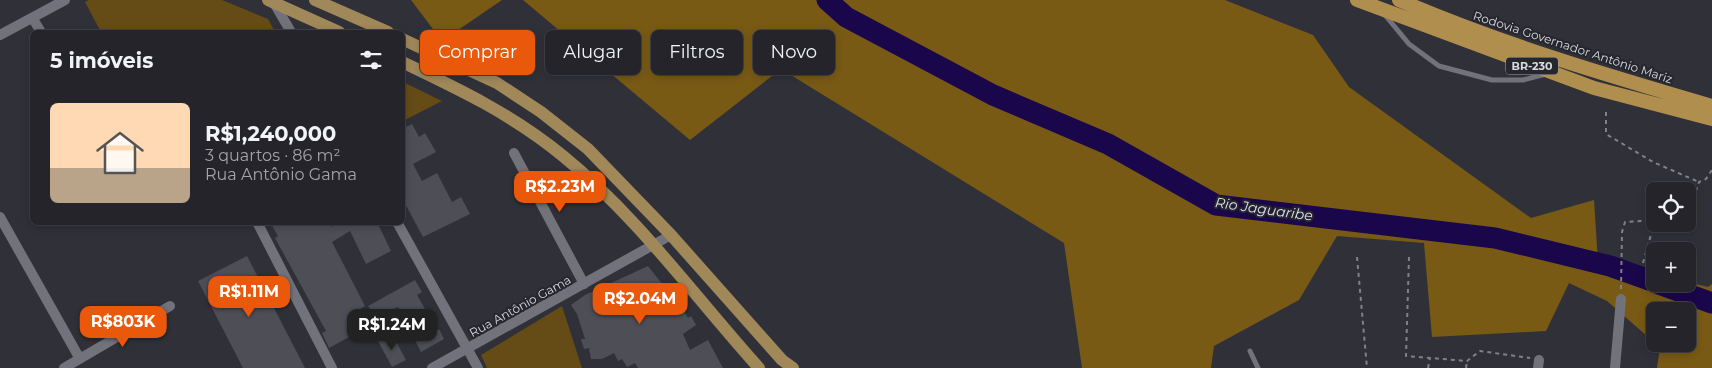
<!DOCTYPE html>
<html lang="pt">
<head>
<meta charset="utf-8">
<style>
	body { margin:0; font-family:Montserrat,sans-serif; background:#2c2c32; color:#f1f3f6; height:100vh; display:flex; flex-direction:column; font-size:19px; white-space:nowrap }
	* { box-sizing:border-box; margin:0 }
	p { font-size:16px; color:#a3a4a8 }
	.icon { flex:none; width:28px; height:28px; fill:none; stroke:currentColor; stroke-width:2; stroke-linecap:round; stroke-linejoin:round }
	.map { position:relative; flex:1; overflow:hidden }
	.sheet { position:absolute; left:30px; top:30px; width:375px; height:195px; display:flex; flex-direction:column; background:#24242a; border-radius:8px; box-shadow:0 2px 8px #0003,0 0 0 1px #414147 }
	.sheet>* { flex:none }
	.top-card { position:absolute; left:420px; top:30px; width:475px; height:45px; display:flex; gap:10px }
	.tools { position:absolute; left:1646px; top:182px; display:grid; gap:10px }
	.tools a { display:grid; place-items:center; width:50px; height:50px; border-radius:8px; background:#24242a; box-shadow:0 2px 8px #0003,0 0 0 1px #414147; font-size:25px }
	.price { position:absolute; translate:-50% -42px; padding:0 11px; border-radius:10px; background:#ea580c; color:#fff; font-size:16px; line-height:32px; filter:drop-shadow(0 1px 2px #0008) }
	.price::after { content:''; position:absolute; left:50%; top:30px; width:15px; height:11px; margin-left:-8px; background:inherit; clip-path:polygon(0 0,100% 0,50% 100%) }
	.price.selected { background:#222; color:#fff }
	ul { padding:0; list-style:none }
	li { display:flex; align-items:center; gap:15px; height:125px; padding:0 20px }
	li+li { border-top:1px solid #414147 }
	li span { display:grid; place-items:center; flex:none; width:140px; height:100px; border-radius:8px; color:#555 }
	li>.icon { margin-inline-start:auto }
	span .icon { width:60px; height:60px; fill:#fffc; stroke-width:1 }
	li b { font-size:21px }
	h2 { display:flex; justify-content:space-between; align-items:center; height:60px; padding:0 20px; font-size:21px }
	.pill { padding:0 18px; border-radius:8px; background:#24242a; box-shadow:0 2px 8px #0003,0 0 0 1px #414147; font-size:18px; line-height:45px }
	.pill.selected { background:#ea580c; color:#fff }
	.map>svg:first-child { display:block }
	.green { fill:#654c16 }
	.forest { fill:#785a15 }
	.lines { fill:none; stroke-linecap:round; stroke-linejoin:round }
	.river { stroke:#1a064b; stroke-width:21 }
	.building { fill:#4e4e57 }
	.path { stroke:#818188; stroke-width:2; stroke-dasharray:4 4; stroke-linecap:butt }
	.service { stroke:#72727c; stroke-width:5 }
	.minor { stroke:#72727c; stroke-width:10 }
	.primary { stroke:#a08859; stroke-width:12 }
	.trunk { stroke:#b08f4e; stroke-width:14 }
	.labels { text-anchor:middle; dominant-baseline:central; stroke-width:4; stroke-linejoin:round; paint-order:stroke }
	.shield { fill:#26262e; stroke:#a4a4ab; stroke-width:1 }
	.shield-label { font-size:11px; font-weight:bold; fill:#dadae0 }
	.street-label { font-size:12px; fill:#dadae0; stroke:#26262e }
	.water-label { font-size:14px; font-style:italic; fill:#dedef3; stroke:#26262e }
</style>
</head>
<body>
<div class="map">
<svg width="1712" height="368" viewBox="0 0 1712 368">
	<rect width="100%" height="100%" fill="#303038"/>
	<path class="green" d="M89 0H222L268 19 275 32H101L85 2Z
		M402 82H403L442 101 403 121Z
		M562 306 582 368H487L481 355Z"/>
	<path class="forest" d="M411 0H502L442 41Z
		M523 0H1225L1313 35 1349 87 1531 218 1594 200 1598 262 1655 275V284L1688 282 1708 287 1712 284V368H1657L1660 347 1656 344H1688V311H1655V343L1607 301 1569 283 1546 331 1432 337 1424 243 1337 236 1299 300 1214 346 1211 368H1082L1064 243 781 69 690 140Z"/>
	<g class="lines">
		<path class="river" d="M827 0 846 17 993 95 1108 144 1216 205 1495 238 1610 266 1655 282
			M1659 284 1712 303"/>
	</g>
	<path class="building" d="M412 124 419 137 425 133 436 152 413 164 422 181 437 173 452 202 461 197 470 214 423 237 402 198V129Z
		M270 222H330L332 227 340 222H377L391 251 366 264 350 231 332 242 365 306 350 315 358 332 329 348 322 333 326 331 275 238 278 236Z
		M247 256 305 368H243L198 281Z
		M648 266 667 290 669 288 676 297 688 318 691 316 696 325 683 334 690 350 708 340 723 368H638L635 363 627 367 622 359 618 361 614 353 602 359H591L589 348 584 349 581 339H585L577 314 571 305 585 295Z
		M415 280 422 292 417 295 437 330 439 329 444 339 421 352 398 307 376 319 368 306Z
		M389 335 390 338 393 336 406 360 392 367 378 341Z"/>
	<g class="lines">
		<path class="path" d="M1606 112V134L1653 162 1699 182
			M1688 214 1699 182 1706 179 1712 170
			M1357 257 1367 368
			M1409 257 1406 356 1467 361 1480 351 1530 358
			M1643 263 1654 224
			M1621 289 1622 232 1625 222 1641 221 1682 231 1684 224
			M1428 368 1430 358
			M1466 368 1467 361"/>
		<path class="service" d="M1385 15 1409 44 1439 66 1492 80H1523L1546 74
			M1250 351 1258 368"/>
		<path class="minor" d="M274 3 291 32
			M33 19 41 32
			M0 35 65 0
			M514 153 584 284
			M0 217 80 359
			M257 222 332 368
			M397 222 478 368
			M64 368 170 306
			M432 368 671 235
			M1538 368 1539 360
			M1615 368 1621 299"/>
		<path class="primary" d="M268 0 339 32
			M315 0 388 32
			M402 39 497 83 541 112 588 149 671 235 782 360 793 368
			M402 62C461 90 513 115 563 156 638 217 695 297 759 368"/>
		<path class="trunk" d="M1357 0 1594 88 1712 119
			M1399 0C1501 44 1606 75 1712 106"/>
	</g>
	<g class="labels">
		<rect class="shield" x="1506" y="57.5" width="52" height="17" rx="4"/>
		<g class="shield-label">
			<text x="1532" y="66">BR-230</text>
		</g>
		<g class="street-label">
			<text transform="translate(1573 47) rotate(18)">Rodovia Governador Antônio Mariz</text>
			<text transform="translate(520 306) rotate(-29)">Rua Antônio Gama</text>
		</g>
		<g class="water-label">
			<text transform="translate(1264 209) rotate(8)">Rio Jaguaribe</text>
		</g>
	</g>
</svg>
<div class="tools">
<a><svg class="icon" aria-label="locate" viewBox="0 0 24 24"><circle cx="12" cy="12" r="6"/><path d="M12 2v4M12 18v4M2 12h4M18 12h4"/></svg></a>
<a>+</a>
<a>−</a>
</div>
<b class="price" style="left:560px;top:213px">R$2.23M</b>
<b class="price" style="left:249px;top:318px">R$1.11M</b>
<b class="price" style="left:640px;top:325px">R$2.04M</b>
<b class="price" style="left:123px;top:348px">R$803K</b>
<b class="price selected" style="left:392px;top:351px">R$1.24M</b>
<div class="top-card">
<a class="pill selected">Comprar</a>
<a class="pill">Alugar</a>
<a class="pill">Filtros</a>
<a class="pill">Novo</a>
</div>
<section class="sheet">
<h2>5 imóveis<svg class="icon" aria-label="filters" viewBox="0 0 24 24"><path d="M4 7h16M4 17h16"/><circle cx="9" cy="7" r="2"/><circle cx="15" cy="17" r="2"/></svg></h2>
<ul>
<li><span style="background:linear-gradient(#ffd9b3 65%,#b9a48a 0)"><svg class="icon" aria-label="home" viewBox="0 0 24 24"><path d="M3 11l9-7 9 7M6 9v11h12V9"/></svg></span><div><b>R$1,240,000</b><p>3 quartos · 86 m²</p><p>Rua Antônio Gama</p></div></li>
</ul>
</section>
</div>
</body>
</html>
